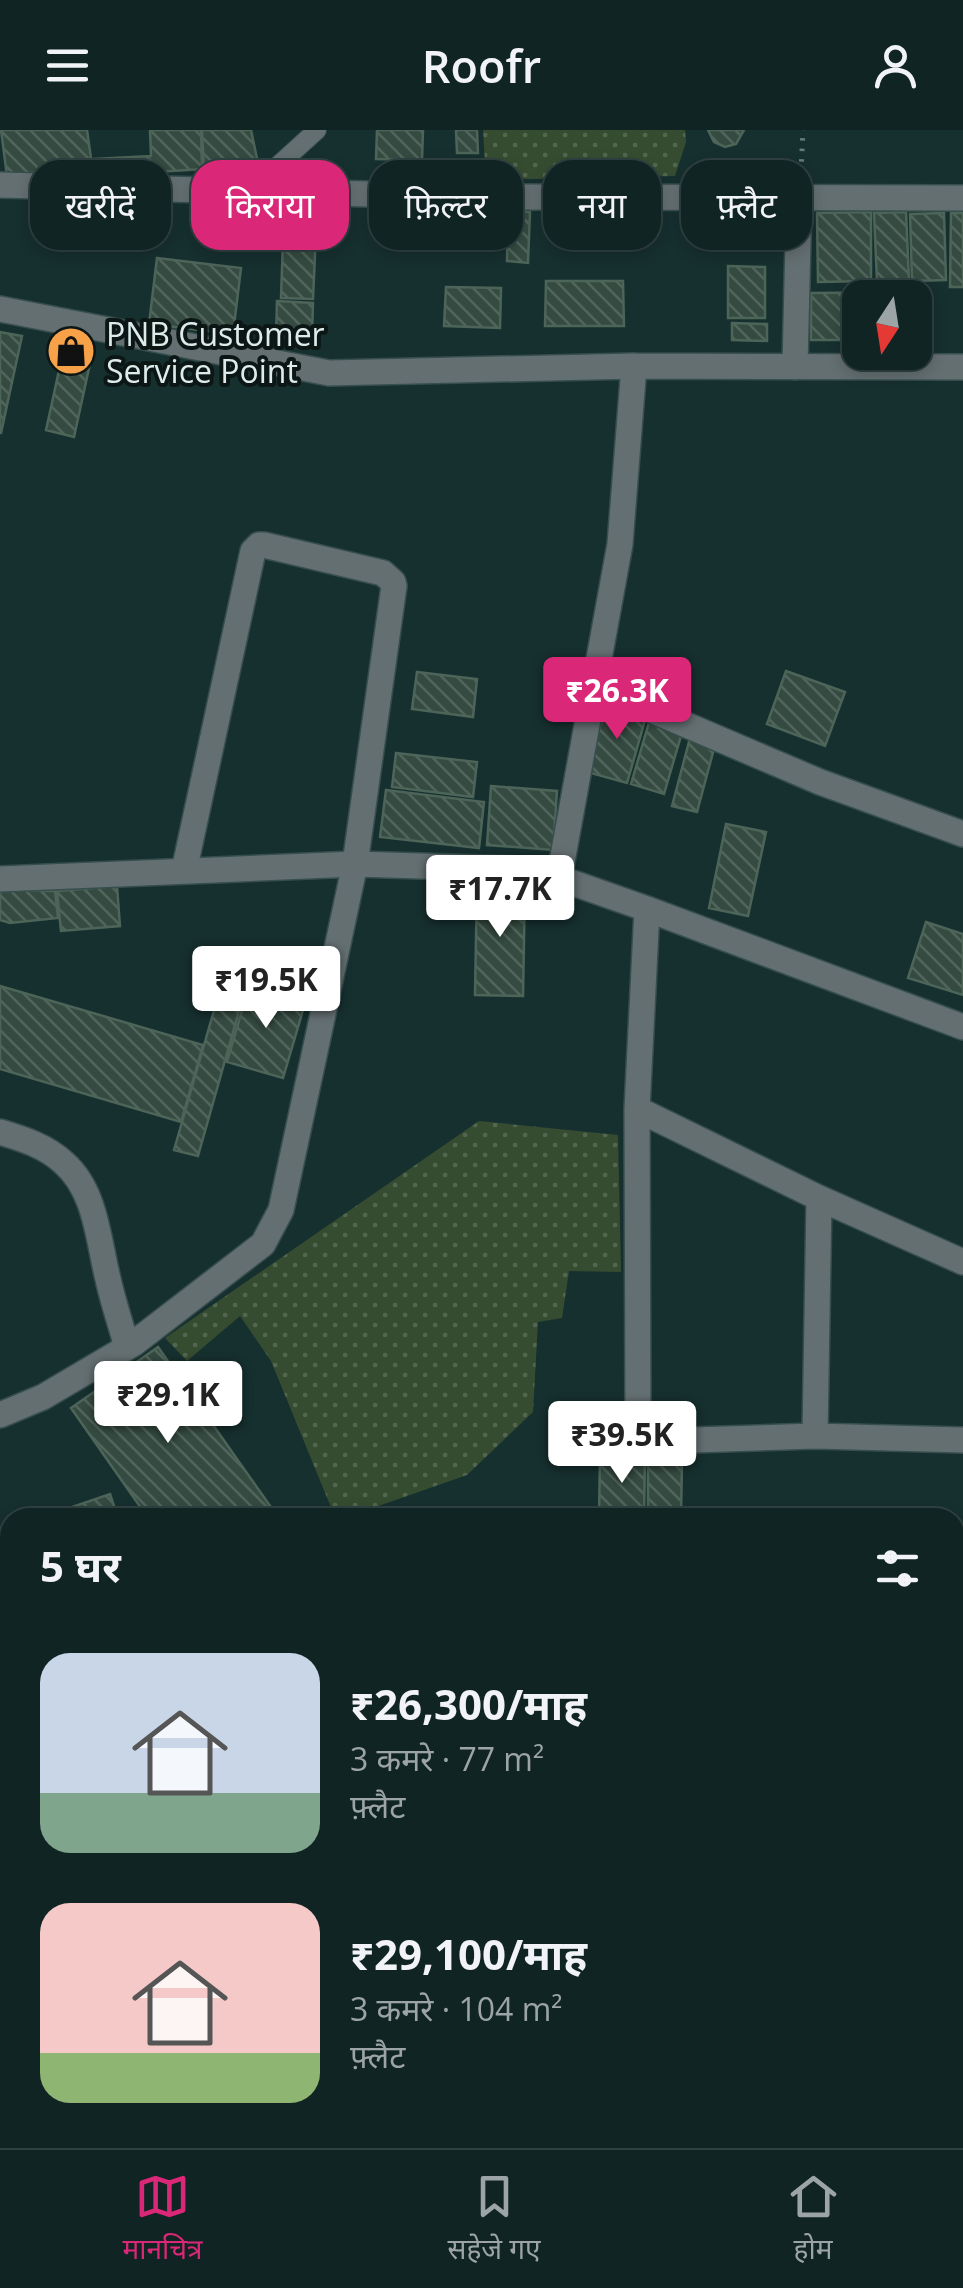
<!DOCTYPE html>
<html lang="hi">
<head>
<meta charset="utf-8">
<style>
	body { margin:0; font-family:"Open Sans","Noto Sans Devanagari",sans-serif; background:#192c2b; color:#f1f3f6; height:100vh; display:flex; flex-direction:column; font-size:38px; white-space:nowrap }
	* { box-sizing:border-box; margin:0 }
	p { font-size:32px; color:#9ca4a6 }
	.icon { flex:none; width:55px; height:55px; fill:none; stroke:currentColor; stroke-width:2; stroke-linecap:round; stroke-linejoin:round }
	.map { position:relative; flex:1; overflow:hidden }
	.drawer { position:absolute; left:0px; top:1378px; width:965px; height:642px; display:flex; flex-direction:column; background:#102423; border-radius:30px 30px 0 0; box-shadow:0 5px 15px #0003,0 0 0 2px #304141 }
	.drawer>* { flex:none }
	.banner { position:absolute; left:30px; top:30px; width:905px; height:90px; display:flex; gap:20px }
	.needle { width:65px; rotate:192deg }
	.controls { position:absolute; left:842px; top:150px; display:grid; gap:20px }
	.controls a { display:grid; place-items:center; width:90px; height:90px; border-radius:20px; background:#102423; box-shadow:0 5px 15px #0003,0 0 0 2px #304141; font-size:50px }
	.price { position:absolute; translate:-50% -85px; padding:0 22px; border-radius:10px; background:#fff; color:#222; font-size:32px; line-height:65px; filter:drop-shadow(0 2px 5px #0008) }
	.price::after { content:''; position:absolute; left:50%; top:60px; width:30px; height:22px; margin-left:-15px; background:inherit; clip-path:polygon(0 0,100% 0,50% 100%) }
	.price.current { background:#db2777; color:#fff }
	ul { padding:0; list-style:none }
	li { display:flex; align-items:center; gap:30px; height:250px; padding:0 40px }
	li span { display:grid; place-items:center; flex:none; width:280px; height:200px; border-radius:30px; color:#555 }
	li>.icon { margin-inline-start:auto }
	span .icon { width:120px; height:120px; fill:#fffc; stroke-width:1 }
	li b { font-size:42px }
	h2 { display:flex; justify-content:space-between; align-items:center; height:120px; padding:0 40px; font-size:42px }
	.tag { padding:0 35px; border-radius:30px; background:#102423; box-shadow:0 5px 15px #0003,0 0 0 2px #304141; font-size:35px; line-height:90px }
	.tag.current { background:#db2777; color:#fff }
	header { display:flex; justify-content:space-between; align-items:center; height:130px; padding:0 40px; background:#102423; font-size:45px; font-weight:600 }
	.dock { display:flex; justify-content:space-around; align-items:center; height:140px; border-top:2px solid #304141; background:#102423; font-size:28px; color:#9ca4a6 }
	.dock a { display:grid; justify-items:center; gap:5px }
	.dock .current { color:#db2777 }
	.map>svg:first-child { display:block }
	.grass { fill:url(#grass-dots) }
	.building { fill:url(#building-back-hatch); stroke:#4d6459; stroke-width:2.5 }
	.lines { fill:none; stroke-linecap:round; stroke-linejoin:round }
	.lane-casing { stroke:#364e4d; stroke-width:20 }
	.street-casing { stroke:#364e4d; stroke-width:28 }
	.path { stroke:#667b7a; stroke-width:5; stroke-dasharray:2.5 8; stroke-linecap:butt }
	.lane { stroke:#646f72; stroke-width:18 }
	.street { stroke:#646f72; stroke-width:25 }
	.labels { text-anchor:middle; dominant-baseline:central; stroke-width:8; stroke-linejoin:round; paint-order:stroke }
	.poi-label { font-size:32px; fill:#ddeceb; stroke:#0b1615; text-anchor:start }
</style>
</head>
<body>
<header><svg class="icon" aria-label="menu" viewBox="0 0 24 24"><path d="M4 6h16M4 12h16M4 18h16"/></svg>Roofr<svg class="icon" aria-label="person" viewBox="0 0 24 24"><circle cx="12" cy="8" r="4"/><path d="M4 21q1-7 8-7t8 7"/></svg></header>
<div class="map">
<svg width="963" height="2018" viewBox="0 0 963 2018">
	<defs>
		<pattern id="grass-dots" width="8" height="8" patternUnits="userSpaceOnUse" patternTransform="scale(2.5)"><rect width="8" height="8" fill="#364c31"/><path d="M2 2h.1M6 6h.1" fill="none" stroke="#53664f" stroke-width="1.8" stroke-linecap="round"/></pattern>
		<pattern id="building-back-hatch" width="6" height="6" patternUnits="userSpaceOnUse" patternTransform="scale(2.5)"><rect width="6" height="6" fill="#354b41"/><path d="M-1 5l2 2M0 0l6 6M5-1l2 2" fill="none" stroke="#52655d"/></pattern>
	</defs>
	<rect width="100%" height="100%" fill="#16302f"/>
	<path class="grass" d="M483 0H685L686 12 675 46 486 50Z
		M479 991 618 1005 621 1142 569 1141 562 1188 538 1192 533 1282 467 1345 347 1387H335L271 1231 240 1186 187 1231 165 1208Z
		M955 1508H963V1642L955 1635Z
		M10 1618V1848L5 1850 0 1833V1621Z
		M955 1864 963 1868V2018H637L639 2010H955Z"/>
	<path class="building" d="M1 0H87L92 35 7 46Z
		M150 0H201L202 39 94 46V29L151 26Z
		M202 0H251L259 38 204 39Z
		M377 0H423L422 30 376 29Z
		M456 0H477L478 23H457Z
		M708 0H744L736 14 725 17 714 12Z
		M284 81 317 82 313 169 281 168Z
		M508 81 530 82 528 133 507 131Z
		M871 82V151L818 152 817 83Z
		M906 82 909 150 877 152 874 83Z
		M944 83 946 150 912 151 910 84Z
		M951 83H963V157H950Z
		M157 128 241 138 233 204 149 194Z
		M728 136 765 137V188H728Z
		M546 151H623L624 196H545Z
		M446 157 501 158 500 198 444 196Z
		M912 162V168H860V210H811V163Z
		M277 171 313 173 312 209 276 207Z
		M732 193 767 194V211L732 210Z
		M0 202 22 206 1 303H0Z
		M65 213 93 220 74 307 46 300Z
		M786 541 845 562 825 616 767 594Z
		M417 542 477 549 473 587 412 579Z
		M607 572 647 583 627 653 587 642Z
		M650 589 683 599 664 664 631 654Z
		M690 608 715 615 697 682 672 676Z
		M396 623 477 632 473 667 392 657Z
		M491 656 557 661 553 720 487 715Z
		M386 660 484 672 479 718 380 707Z
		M726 694 766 702 748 786 709 778Z
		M477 753 525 754 523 866 475 865Z
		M117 756 120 796 61 801 57 761Z
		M0 760 55 761 58 788 10 793 0 790Z
		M926 792 963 804V865L908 848Z
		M223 849 246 856 198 1026 174 1020Z
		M250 853 306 870 283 948 227 932Z
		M0 856 203 915 181 992 0 939Z
		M158 1217 273 1380 262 1388H148L71 1278Z
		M600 1324 645 1325 644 1388H599Z
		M648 1329 682 1330 681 1388H648Z
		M110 1364 118 1388H40Z
		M10 1398V1566L0 1569V1401Z"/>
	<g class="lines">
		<g class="lane-casing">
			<path id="lane" d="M251 60 317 0"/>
		</g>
		<g class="street-casing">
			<path id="street" d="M0 55 491 67 963 68
				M0 179 329 243 634 236 963 237
				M795 237 799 68
				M595 556 820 652 963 704
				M559 748 620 414 634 236
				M0 749 355 734 516 739 559 748 647 779 963 897
				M647 779 637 979 638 1297 644 1307 662 1311 815 1306 963 1310
				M637 979 819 1068 963 1132
				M0 1002C23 1009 46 1016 64 1033 96 1061 98 1109 108 1149 113 1172 121 1195 127 1217
				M0 1285 43 1267 133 1214 263 1114 281 1080 355 734 394 456 393 452 383 443 264 415H259L253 421 184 741
				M815 1306 819 1068
				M955 1488H963"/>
		</g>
		<path class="path" d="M801 42 803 0
			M0 1615 10 1612
			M0 1850 2 1857 10 1855"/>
		<use href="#lane" class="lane"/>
		<use href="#street" class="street"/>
	</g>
	<defs>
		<g id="shop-disc" transform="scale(2.5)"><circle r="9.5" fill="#f7a149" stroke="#0b1615"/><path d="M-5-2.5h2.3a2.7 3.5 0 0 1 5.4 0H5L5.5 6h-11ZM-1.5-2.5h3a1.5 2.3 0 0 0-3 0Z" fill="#111"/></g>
	</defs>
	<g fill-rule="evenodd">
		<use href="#shop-disc" x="71" y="221"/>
	</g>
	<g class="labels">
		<g class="poi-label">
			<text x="106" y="203">PNB Customer<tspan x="106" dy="37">Service Point</tspan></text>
		</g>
	</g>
</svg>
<div class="controls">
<a><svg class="needle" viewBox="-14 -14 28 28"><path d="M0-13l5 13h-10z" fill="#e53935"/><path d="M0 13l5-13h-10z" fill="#9ca4a6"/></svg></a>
</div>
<b class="price current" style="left:617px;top:612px">₹26.3K</b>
<b class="price" style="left:500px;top:810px">₹17.7K</b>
<b class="price" style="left:266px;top:901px">₹19.5K</b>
<b class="price" style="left:168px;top:1316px">₹29.1K</b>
<b class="price" style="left:622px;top:1356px">₹39.5K</b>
<div class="banner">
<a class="tag">खरीदें</a>
<a class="tag current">किराया</a>
<a class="tag">फ़िल्टर</a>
<a class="tag">नया</a>
<a class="tag">फ़्लैट</a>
</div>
<section class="drawer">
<h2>5 घर<svg class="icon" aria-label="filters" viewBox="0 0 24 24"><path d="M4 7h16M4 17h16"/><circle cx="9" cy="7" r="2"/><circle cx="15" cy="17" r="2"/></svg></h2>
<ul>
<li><span style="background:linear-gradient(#c9d6e8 70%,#7fa58c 0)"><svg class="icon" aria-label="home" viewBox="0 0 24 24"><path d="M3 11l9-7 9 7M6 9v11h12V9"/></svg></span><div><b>₹26,300/माह</b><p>3 कमरे · 77 m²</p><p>फ़्लैट</p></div></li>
<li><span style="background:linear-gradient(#f6c9c9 75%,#8fb573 0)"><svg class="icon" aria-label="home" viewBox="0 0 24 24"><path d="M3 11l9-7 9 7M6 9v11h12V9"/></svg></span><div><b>₹29,100/माह</b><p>3 कमरे · 104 m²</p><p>फ़्लैट</p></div></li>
</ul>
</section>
</div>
<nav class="dock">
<a class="current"><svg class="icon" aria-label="map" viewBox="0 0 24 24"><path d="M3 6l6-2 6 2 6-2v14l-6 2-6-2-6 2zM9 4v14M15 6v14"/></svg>मानचित्र</a>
<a><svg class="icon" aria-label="saved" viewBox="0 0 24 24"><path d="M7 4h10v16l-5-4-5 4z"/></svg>सहेजे गए</a>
<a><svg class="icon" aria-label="home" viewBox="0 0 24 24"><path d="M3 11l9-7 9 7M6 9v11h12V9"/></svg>होम</a>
</nav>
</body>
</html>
